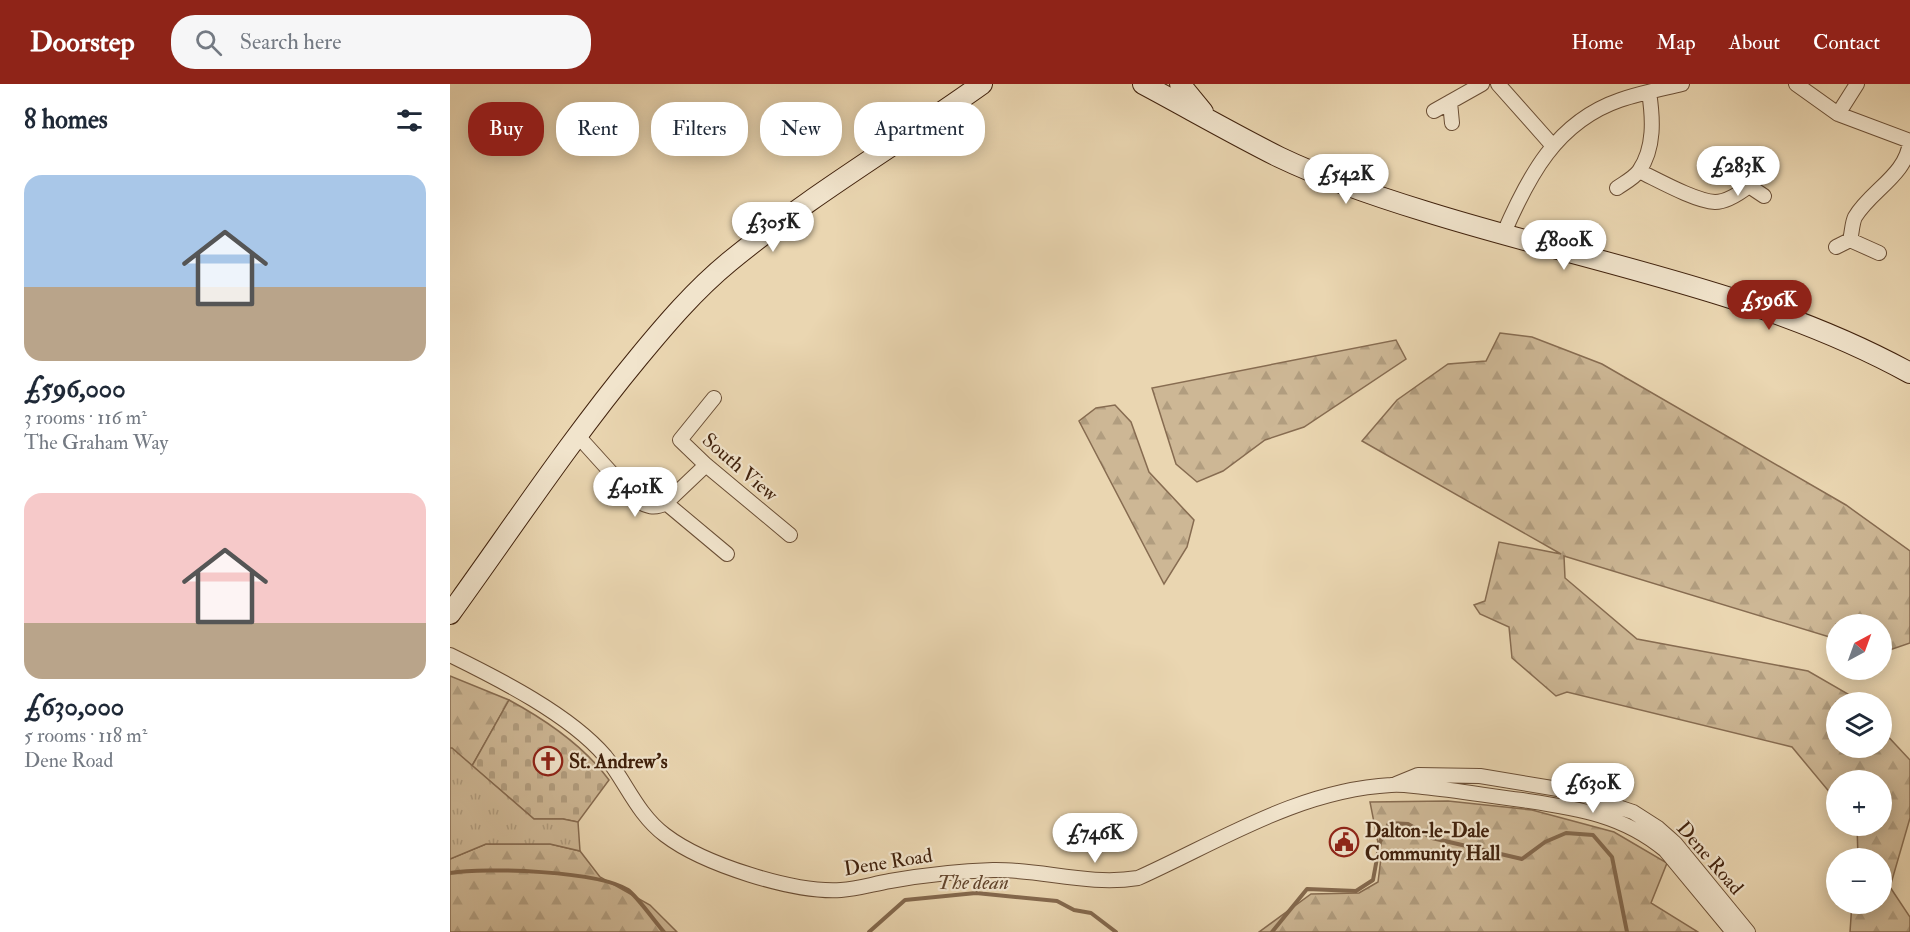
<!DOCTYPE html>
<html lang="en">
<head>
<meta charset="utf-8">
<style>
	body { margin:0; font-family:"IM FELL Double Pica",serif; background:#f6f6f7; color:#1f2937; height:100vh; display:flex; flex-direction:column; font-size:22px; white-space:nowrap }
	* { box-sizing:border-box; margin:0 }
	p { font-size:20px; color:#747a83 }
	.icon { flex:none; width:33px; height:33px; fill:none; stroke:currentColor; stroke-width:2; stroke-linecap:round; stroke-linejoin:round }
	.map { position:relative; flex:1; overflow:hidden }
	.sheet { display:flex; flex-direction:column; background:#fff; width:450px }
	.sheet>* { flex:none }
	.banner { position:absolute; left:18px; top:18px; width:570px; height:54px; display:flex; gap:12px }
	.needle { width:39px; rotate:41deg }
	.fabs { position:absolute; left:1376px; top:530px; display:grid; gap:12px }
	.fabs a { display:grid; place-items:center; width:66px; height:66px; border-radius:50%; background:#fff; box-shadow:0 3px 15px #0003; font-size:30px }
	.price { position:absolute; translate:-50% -51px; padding:0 14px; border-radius:21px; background:#fff; color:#222; font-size:20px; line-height:39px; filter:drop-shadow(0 2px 3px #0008) }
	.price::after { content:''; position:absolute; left:50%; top:36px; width:18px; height:14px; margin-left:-9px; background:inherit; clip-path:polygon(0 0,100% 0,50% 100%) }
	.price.on { background:#8f2418; color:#fff }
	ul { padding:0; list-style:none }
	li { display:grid; align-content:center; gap:12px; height:318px; padding:0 24px }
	li span { display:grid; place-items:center; height:186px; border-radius:18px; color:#555 }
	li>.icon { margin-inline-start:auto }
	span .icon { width:108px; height:108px; fill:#fffc; stroke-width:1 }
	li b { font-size:26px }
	h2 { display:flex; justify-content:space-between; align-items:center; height:72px; padding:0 24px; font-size:26px }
	.tag { padding:0 21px; border-radius:24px; background:#fff; box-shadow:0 3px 15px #0003; font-size:21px; line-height:54px }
	.tag.on { background:#8f2418; color:#fff }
	header { display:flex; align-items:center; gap:36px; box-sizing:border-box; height:84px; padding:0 30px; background:#8f2418; color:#fff }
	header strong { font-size:28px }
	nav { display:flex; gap:33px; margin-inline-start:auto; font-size:21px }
	.search { width:420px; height:54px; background:#f6f6f7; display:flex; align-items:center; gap:15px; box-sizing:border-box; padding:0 21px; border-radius:24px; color:#747a83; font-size:22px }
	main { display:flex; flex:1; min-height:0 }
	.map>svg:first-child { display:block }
	.forest { fill:url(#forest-firs); stroke:#876c51; stroke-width:1.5 }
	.cemetery { fill:url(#cemetery-stones); stroke:#876c51; stroke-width:1.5 }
	.park { fill:url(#park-tufts); stroke:#876c51; stroke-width:1.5 }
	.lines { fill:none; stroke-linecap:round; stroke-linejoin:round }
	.stream { stroke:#84694e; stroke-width:4 }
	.street-casing { stroke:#6b4f36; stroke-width:16 }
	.secondary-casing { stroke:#41220d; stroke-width:22 }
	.street { stroke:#f1e4cc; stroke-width:14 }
	.secondary { stroke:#f1e4cc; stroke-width:20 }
	.labels { text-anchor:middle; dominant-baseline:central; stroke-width:4.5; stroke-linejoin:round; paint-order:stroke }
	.street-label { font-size:20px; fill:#41220d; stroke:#f1e4cc }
	.poi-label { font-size:20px; font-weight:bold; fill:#41220d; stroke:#f1e4cc; text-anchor:start }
	.water-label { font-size:21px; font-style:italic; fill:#63462d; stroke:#f1e4cc }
</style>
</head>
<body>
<header>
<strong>Doorstep</strong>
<div class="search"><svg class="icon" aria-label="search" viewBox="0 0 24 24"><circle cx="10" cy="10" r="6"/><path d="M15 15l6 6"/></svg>Search here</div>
<nav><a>Home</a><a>Map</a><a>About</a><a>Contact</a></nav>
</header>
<main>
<section class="sheet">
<h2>8 homes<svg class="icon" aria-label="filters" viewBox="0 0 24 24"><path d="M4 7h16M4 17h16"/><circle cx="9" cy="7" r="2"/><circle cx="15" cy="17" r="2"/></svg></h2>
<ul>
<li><span style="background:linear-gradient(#a9c7e8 60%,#b9a48a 0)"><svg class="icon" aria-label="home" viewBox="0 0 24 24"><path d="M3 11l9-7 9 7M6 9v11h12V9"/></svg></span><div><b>£596,000</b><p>3 rooms · 116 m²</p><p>The Graham Way</p></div></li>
<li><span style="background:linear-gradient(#f6c9c9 70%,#b9a48a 0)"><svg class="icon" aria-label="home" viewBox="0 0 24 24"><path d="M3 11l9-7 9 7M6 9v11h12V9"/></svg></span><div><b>£630,000</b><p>5 rooms · 118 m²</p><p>Dene Road</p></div></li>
</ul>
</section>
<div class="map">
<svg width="1460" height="848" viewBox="0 0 1460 848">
	<defs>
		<pattern id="forest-firs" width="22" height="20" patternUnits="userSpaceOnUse" patternTransform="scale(1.5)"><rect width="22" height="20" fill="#cdb795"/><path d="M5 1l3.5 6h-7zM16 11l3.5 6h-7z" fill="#b19d7f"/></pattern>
		<pattern id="cemetery-stones" width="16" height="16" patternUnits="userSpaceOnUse" patternTransform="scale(1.5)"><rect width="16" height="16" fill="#cdb795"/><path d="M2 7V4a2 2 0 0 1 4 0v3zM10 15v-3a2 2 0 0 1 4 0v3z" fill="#b19d7f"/></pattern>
		<pattern id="park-tufts" width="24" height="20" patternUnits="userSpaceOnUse" patternTransform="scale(1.5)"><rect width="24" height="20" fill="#cdb795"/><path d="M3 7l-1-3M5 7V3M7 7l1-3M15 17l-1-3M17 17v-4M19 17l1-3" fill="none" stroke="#b19d7f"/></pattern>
	</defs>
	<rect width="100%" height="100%" fill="#ead6b1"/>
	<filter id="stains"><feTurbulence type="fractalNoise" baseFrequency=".00333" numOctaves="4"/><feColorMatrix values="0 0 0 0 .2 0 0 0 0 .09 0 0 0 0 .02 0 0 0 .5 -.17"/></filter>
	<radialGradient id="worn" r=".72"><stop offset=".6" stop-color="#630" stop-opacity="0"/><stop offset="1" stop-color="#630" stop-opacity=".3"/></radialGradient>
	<path class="forest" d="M1050 249 1082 253 1152 280 1396 421 1460 467V559L1431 569V540H1386V555L1114 472 1115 494 1187 555 1358 587 1398 610 1406 618H1386V663H1431V645L1460 676V734L1440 803 1460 833V848H1400L1402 819H1431V774H1408L1407 741H1431V696H1386V716L1342 663 1117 608 1106 612 1062 574 1059 543 1030 530 1024 521 1035 517 1049 458 1111 470 912 357 947 316 998 280 1036 277Z
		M946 256 956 275 854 343 815 356 773 387 747 398 726 380 702 304Z
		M665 321 681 338 699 388 744 436 737 463 714 500 629 337 646 324Z
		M0 592 59 616 22 682 0 664Z
		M998 717 1082 726 1164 748 1217 779 1201 819 1248 848H809L861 810 909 809 928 798 931 774 920 718Z
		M36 760H100L130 767 150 793 200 821 227 848H0V775Z"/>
	<path class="cemetery" d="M59 616C96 636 134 662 159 696L128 738 113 735H84L22 682Z"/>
	<path class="park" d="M0 664H2L84 735H113L128 738 130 767 100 760H36L0 775Z"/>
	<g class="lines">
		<path class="stream" d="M0 789C36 783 149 787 178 806 186 811 206 839 214 848
			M419 848 455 816 526 809 607 817 624 826 641 829 666 848
			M822 848 857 805 906 807 923 796 930 758 939 739 958 740 982 754 1072 775 1095 758 1116 749 1143 751 1162 773 1177 848"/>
		<g class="street-casing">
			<path id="street" d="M1048 0 1103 62
				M1346 0 1388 30 1460 57
				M1000 18 1002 39
				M984 27 1032 0
				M1388 30 1407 0
				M1189 87C1208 96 1245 117 1265 118 1277 118 1290 109 1299 102
				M1295 88 1299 102 1314 112
				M1167 104C1174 99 1184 94 1189 87 1205 64 1203 34 1199 8
				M1053 151C1078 93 1106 38 1170 16 1190 9 1211 5 1232 0
				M1400 156 1429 169
				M1386 163 1400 156C1402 149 1402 139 1405 133 1421 106 1457 91 1460 57
				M264 314 230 356 256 381 340 451
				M128 352 185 415C196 423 205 425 216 419L256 381
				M216 419 277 470
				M0 571C49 595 120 631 155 672 176 698 187 730 215 751 253 780 343 809 391 806 407 805 423 800 440 797 474 791 508 787 543 786 591 785 638 802 688 794 770 757 849 706 941 701 952 700 962 702 973 703 1006 706 1039 712 1072 716 1125 724 1172 730 1215 766L1283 848
				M946 700 968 691 1030 692 1120 707 1183 728 1208 744 1225 759 1298 848"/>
		</g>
		<g class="secondary-casing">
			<path id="secondary" d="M693 0C738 24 783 50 829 73 875 95 925 112 974 127 1136 178 1309 206 1460 289
				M730 0 753 28
				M0 530C62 444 121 355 188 274 216 240 245 206 279 178 358 113 448 60 532 0"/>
		</g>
		<use href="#street" class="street"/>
		<use href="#secondary" class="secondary"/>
	</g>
	<defs>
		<g id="church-ring" transform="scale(1.5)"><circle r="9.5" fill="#f1e4cc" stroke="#8f2418" stroke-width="1.5"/><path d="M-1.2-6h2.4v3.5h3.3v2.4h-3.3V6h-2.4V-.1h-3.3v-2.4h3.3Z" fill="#8f2418"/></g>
		<g id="civic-ring" transform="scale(1.5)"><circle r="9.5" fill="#f1e4cc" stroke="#8f2418" stroke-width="1.5"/><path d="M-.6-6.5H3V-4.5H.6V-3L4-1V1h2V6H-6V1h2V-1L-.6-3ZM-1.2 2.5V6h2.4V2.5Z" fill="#8f2418"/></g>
	</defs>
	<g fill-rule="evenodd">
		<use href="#church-ring" x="98" y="677"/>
		<use href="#civic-ring" x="894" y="758"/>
	</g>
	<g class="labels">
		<g class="street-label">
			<text transform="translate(290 383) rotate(41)">South View</text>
			<text transform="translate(1260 774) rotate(49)">Dene Road</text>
			<text transform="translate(438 778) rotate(-9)">Dene Road</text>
		</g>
		<g class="poi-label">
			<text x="119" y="677">St. Andrew's</text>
			<text x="915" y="746">Dalton-le-Dale<tspan x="915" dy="23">Community Hall</tspan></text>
		</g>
		<g class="water-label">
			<text x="523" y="798">The dean</text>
		</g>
	</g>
	<rect width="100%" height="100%" filter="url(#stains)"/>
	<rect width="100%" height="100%" fill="url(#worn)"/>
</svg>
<div class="fabs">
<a><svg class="needle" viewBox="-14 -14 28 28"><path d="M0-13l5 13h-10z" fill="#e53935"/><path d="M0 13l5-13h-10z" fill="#747a83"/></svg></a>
<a><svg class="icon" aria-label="layers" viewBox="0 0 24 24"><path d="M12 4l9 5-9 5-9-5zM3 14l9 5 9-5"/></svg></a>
<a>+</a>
<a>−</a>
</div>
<b class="price" style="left:1288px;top:113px">£283K</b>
<b class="price" style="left:896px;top:121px">£542K</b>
<b class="price" style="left:323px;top:169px">£305K</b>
<b class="price" style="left:1114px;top:187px">£800K</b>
<b class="price on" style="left:1319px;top:247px">£596K</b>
<b class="price" style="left:185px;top:434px">£401K</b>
<b class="price" style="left:1143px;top:730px">£630K</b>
<b class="price" style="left:645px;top:780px">£746K</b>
<div class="banner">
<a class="tag on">Buy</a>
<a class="tag">Rent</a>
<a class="tag">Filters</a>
<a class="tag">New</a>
<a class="tag">Apartment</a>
</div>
</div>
</main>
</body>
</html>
